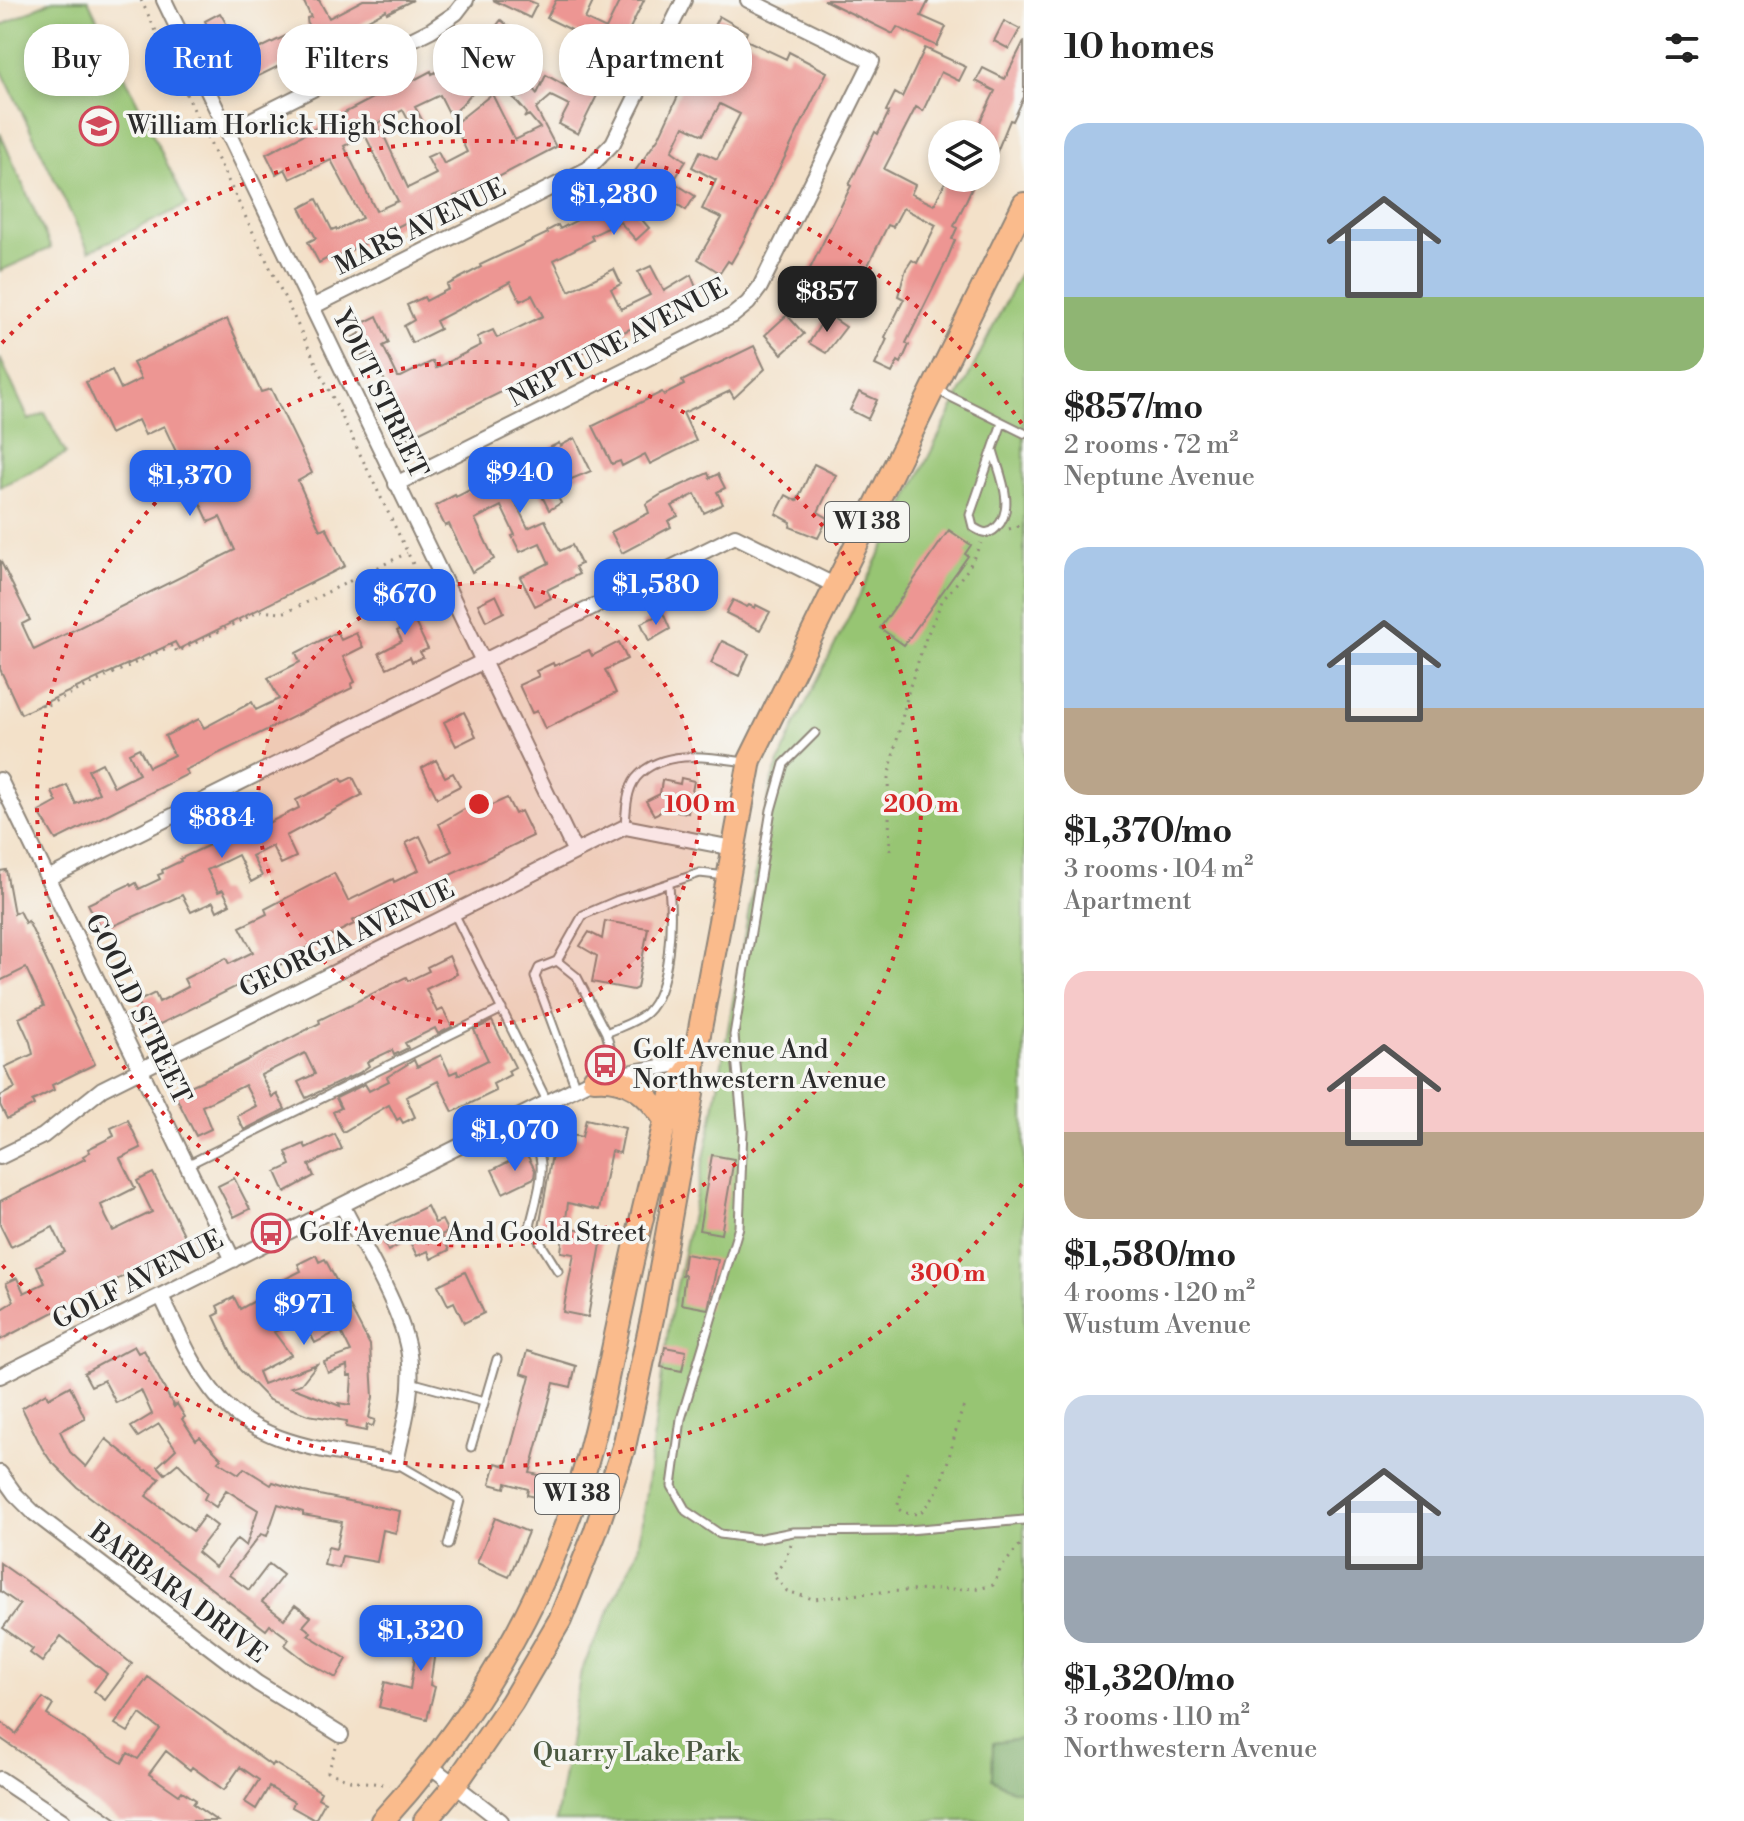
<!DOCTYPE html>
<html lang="en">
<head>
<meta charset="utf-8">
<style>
	body { margin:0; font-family:"Libre Bodoni",serif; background:#f6f6f6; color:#222; height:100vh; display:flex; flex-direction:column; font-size:30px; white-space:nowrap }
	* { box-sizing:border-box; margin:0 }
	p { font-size:26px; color:#767676 }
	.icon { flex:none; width:44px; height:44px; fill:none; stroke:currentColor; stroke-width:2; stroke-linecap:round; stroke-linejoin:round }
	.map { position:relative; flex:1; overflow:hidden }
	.sheet { display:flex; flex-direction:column; background:#fff; width:720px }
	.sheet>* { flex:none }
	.banner { position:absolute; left:24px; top:24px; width:760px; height:72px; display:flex; gap:16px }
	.controls { position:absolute; left:928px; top:120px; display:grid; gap:16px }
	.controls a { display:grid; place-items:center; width:72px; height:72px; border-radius:50%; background:#fff; box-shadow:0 4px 12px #0003; font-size:40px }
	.price { position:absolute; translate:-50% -68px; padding:0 18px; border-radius:16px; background:#2563eb; color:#fff; font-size:26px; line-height:52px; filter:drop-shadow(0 2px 4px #0008) }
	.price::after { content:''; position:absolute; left:50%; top:48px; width:24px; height:18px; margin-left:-12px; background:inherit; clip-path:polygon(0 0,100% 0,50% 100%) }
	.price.on { background:#222; color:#fff }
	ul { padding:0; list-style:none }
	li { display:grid; align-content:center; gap:16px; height:424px; padding:0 40px }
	li span { display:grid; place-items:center; height:248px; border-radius:24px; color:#555 }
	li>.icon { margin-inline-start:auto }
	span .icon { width:144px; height:144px; fill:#fffc; stroke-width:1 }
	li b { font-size:34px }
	h2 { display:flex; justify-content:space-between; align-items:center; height:96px; padding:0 40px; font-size:34px }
	.pill { padding:0 28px; border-radius:32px; background:#fff; box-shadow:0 4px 12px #0003; font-size:28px; line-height:72px }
	.pill.on { background:#2563eb; color:#fff }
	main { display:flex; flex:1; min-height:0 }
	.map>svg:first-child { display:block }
	.green { fill:#97c573; stroke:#61784f; stroke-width:2 }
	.forest { fill:#79aa65; stroke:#526a48; stroke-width:2 }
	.building { fill:#ed9693; fill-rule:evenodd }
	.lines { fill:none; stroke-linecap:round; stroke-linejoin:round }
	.lane-casing { stroke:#8f867a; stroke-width:11 }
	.street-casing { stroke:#8f867a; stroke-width:18 }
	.primary-casing { stroke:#8f867a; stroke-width:26 }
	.path { stroke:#8f867a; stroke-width:3; stroke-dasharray:2 6; stroke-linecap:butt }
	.lane { stroke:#fff; stroke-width:7 }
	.street { stroke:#fff; stroke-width:14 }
	.primary { stroke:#fabb8c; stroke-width:22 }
	.ring { fill:none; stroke:#d62828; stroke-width:4; stroke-dasharray:4 8 }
	.labels { text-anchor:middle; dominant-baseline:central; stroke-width:7; stroke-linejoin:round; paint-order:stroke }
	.shield { fill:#f6f6f2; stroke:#686867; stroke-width:2 }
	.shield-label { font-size:24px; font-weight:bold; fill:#2b2b2b }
	.poi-label { font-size:26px; fill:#2b2b2b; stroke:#f6f6f2; text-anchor:start }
	.street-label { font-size:26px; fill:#2b2b2b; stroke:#f6f6f2 }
	.park-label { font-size:26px; fill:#4b5941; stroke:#f6f6f2 }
	.centre { fill:#d62828; stroke:#f6f6f2; stroke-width:4 }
	.ring-label { font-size:24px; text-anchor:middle; font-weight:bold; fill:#d62828; stroke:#f6f6f2; stroke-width:7; stroke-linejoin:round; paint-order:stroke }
</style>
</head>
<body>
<main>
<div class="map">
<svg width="1024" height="1821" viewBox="0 0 1024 1821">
	<rect width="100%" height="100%" fill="#f6f6f2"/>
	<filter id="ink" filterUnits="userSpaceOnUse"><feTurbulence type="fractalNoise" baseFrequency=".0125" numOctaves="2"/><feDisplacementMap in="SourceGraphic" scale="16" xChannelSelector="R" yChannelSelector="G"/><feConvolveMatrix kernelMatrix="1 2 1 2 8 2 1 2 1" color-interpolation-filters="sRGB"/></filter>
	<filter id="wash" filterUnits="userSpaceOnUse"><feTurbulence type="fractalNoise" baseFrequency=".006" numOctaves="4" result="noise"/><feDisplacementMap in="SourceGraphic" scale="32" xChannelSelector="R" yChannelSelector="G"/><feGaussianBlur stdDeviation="1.8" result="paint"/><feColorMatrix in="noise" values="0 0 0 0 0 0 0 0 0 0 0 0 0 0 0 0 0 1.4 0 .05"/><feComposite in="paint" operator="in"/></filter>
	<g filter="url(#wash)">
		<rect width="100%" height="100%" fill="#f3e1c9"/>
		<path class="green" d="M53 0H88L187 205 89 251 0 67V26Z
			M0 133 51 248 0 271Z
			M1024 265V1821H556L581 1671 638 1550 669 1323 712 1120 772 779 796 723Z
			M0 358 29 420 45 413 66 454 0 487Z"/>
		<path class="forest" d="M1024 1739V1790H1012L992 1779 993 1743Z"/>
		<g id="blocks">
			<path class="building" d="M303 0H319L329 18 363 0H413L387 13 386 10 338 37 236 87 205 21 220 13 227 25 240 52 230 63 300 29 309 37 307 18 311 17Z
				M493 0H527L537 4 530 18Z
				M556 0H594L585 19 606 29 620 0H644L578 134 559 124 569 105 551 96 536 109 556 147 483 185 454 196 455 198 331 260 330 257 319 263 308 242 316 238 300 208 317 199 332 230 336 228 337 230 362 218 331 160 290 179 285 169 276 174 266 154 396 86 397 89 431 71 432 74 463 59 477 87 451 117 440 95 415 107 427 129 416 135 403 110 378 123 408 188 436 174 427 157 438 152 444 164 467 152 454 124 492 94 515 140 540 128 529 115 524 118 527 113 503 86 520 73 537 94 546 75 575 91 586 69 566 60 580 34 547 18ZM365 135 398 201 376 211 344 146Z
				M824 0H929L921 16 946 27 937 46 897 27 893 34Z
				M719 16 747 32 744 39 786 59 789 52 827 72 742 244 731 263 728 261 720 273 698 259 722 218 702 209 716 180 692 167 700 151 717 159 740 114 720 104 703 135 684 126 672 151 686 161 673 182 695 196 686 210 657 191 637 214 649 228 636 240 620 222 591 236 593 240 554 260 569 291 614 269 621 284 611 289 621 309 650 295 638 272 651 266 664 291 691 275 699 295 408 438 398 421 391 403 394 401 380 371 377 372 368 353 362 356 353 337 360 334 357 326 377 316 389 343 383 346 398 377H401L433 361 436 368 481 345 477 337 493 330 497 338 543 316 532 295 520 301 510 282 436 321 440 329 412 343 404 326 414 320 407 305 424 297 426 301 449 289 447 285 481 267 480 265 548 233 547 231 558 225 560 229 589 214 588 211 634 186 628 181 659 137 700 48 702 49Z
				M501 20 520 36 498 62 480 47Z
				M1004 21 1020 29 1009 49 994 41Z
				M1024 41V97L1013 121 1010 120 986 178V134H974L995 91 976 81 983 68 1005 79Z
				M925 48 966 67 959 81 941 72 923 111 916 107 884 169 915 185 911 194 934 205 947 178H957L973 186 954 226 957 228 952 239 955 240 946 262 906 343 909 345 901 363 898 361 892 373 875 365 887 339 885 337 904 299 898 296 906 269 912 260 917 263 936 225 903 208 893 227 888 225 866 269 871 272 863 288 848 280 830 316 797 300V295L851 186 849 185 875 132 878 134 889 112 886 111 895 93 902 97Z
				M827 314 846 327 826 353 809 343Z
				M787 315 804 334 782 354 765 335Z
				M227 319 261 392 271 389 312 473 298 481 320 530 326 527 345 566 179 649 175 642 21 714 0 669V560L30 620 22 624 34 650 235 550 220 517 209 522 164 426 145 435 138 420 110 434 86 382 112 370 121 389 141 379 133 363Z
				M754 346 765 369 734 398 730 391 683 413 696 441 650 464 645 454 622 466 620 461 612 464 593 426 662 392 664 395 684 385 682 381Z
				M859 392 877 400 868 419 850 410Z
				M575 438 591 471 552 487 561 503 549 510 534 480 510 492 528 528 545 520 560 551 572 545 581 564 575 567 579 574 547 590 551 598 535 606 520 577 549 563 540 543 520 552 512 536 515 535 501 506 475 519 494 559 472 572 449 524 445 526 435 506 455 495 456 497 476 487 475 485 559 443 560 446Z
				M814 464 836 475 818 512 828 518 818 538 790 527 791 522 776 514 786 495 797 501Z
				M708 473 710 478 718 474 725 488 717 492 723 504 704 513 695 494 672 506 678 516 668 521 671 527 622 553 611 532 649 513 646 504 662 494Z
				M949 530 971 545 965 554 968 556 904 645 880 628Z
				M405 594 412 609 409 610 428 649 420 652 423 657 412 662 410 657 387 668 379 653 402 641 397 631 404 627 392 599Z
				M496 595 504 612 486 621 478 604Z
				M733 600 747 607 749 605 755 608 756 605 770 612 760 630 726 613Z
				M663 613 670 629 649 641 641 623Z
				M337 632 341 640 356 633 363 647 343 657 355 682 351 684 352 688 185 770 188 774 56 840 39 812 57 802 52 792 67 785 76 804 99 793 88 770 102 763 114 787 139 774 129 753 139 748 149 767 174 755 165 736 199 719 204 728 252 702 256 710 279 699 268 678 300 662 296 653Z
				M722 641 749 654 739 676 711 663Z
				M619 642 627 659 605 670 616 693 545 729 537 711 532 713 519 685 539 676 536 671 553 663 554 666 589 650 592 656Z
				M464 712 476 736 456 746 444 722Z
				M436 760 445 777 453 773 460 786 437 798 422 768Z
				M353 777 362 795 286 836 296 857 281 864 272 846 252 856 262 876 251 882 238 855 207 870 218 892 223 890 230 904 217 911 213 902 191 912 182 895 102 931 88 904 130 884 131 886 136 883 139 889 160 879 158 875 163 873 162 870 181 861 180 859 259 821 262 826 299 808 296 800 341 778 343 782Z
				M681 778 694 781 688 813 666 809 654 815 646 801 660 794 662 780 680 784Z
				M507 798 515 814 521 811 533 836 352 921 354 924 292 955 294 958 150 1029 137 1002 155 993 159 1002 188 987 184 979 226 958 229 964 253 952 240 927 267 914 265 909 334 873 348 901 393 879 394 882 419 870 406 843 420 836 432 861 452 851 439 824 478 801 483 809Z
				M6 870 14 914 19 911 25 923 28 921 95 1064 52 1085 54 1090 32 1101 34 1105 7 1119 0 1105V1096L15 1088 5 1067 33 1054 30 1042 19 1018 44 1006 26 968 0 981V871Z
				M605 921 648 928 637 988 633 990 592 982 597 956 580 946 589 932 602 939Z
				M449 956 457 974 426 989 437 1012 443 1009 452 1027 438 1034 435 1028 405 1043 408 1048 394 1055 392 1050 367 1062 369 1066 359 1073 306 1098 298 1082 315 1074 305 1053 261 1075 272 1097 277 1094 285 1109 244 1130 237 1116 256 1106 245 1085 202 1106 211 1129 196 1136 174 1093 236 1066 320 1023 319 1020 406 977 408 981 429 971 427 967Z
				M492 1021 515 1067 508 1071 510 1075 493 1084 496 1091 453 1112 438 1081 406 1097 415 1117 403 1123 400 1118 397 1120 389 1105 343 1132 333 1112 341 1108 336 1098 365 1084 369 1091 389 1081 387 1077 414 1060 417 1067 441 1055 450 1074 457 1071 458 1075 488 1060 474 1030Z
				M586 1119 625 1128 620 1153 611 1151 599 1210 568 1203 565 1227 603 1233 588 1317 563 1312 574 1254 561 1252 563 1235 541 1231 539 1228 556 1132 582 1137Z
				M128 1120 141 1148 120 1158 135 1188 101 1205 106 1217 113 1231 152 1212 137 1181 153 1173 190 1246 149 1267 145 1265 0 1340V1310L14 1301 6 1283 17 1278 24 1293 45 1283 37 1266 65 1252 53 1227 11 1247 0 1225V1201L85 1159 83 1156 90 1152 88 1149 114 1136 111 1128Z
				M335 1134 342 1149 309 1165 314 1176 285 1192 276 1172 291 1165 286 1152 304 1144 306 1148Z
				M526 1153 535 1170 534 1178 503 1193 492 1170Z
				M712 1155 734 1159 721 1234 699 1230Z
				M234 1178 250 1209 234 1217 218 1186Z
				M427 1206 435 1223 442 1220 448 1232 441 1235 449 1250 431 1259 428 1251 417 1256 409 1240 388 1251 378 1230Z
				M685 1254 718 1260 708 1309 681 1304 685 1275H682Z
				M316 1255 319 1262 325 1259 370 1345 373 1397 369 1418 375 1420 373 1426 367 1425 366 1431 346 1427 347 1421 308 1415 269 1400 239 1369 214 1316 220 1313 217 1306 234 1297 240 1309 271 1292 269 1287 301 1271 298 1264ZM302 1318 315 1343 340 1330 351 1352 324 1362 328 1373 347 1366 348 1376H352L350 1405 339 1403 340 1406 291 1387 301 1384 317 1364 263 1384 258 1372 291 1355 274 1332Z
				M465 1272 484 1313 464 1323 454 1302 448 1305 438 1285Z
				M134 1346 138 1353 144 1350 174 1407 177 1404 185 1417 182 1419 196 1440 200 1437 221 1458 218 1461 239 1474 244 1468 271 1485 273 1482 304 1492 400 1511 396 1533 383 1530 377 1562 342 1556 339 1568 324 1565 328 1547 336 1549 342 1522 303 1515V1512L278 1504 267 1536 261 1534 229 1575 249 1590 269 1564 283 1575 262 1602 284 1619 295 1605 311 1617 303 1626 311 1632 308 1635 347 1659 336 1678 307 1662 285 1645 289 1639 270 1625 266 1630 77 1487 50 1460 42 1448 22 1408 46 1393 48 1398 70 1386 85 1418 60 1431 70 1452 86 1467 106 1439 146 1471 147 1470 160 1479 146 1496 193 1531 204 1516 217 1526 197 1552 215 1567 237 1539 246 1546 258 1510 226 1490 216 1507 204 1499 207 1493 178 1463 165 1474 158 1466 176 1449 159 1424 138 1437 131 1427 152 1414 141 1390 116 1403 104 1380 91 1386 84 1373Z
				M665 1347 686 1351 682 1371 661 1367Z
				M527 1351 576 1366 571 1387 554 1383 530 1473 547 1477 541 1499 527 1495 528 1489 506 1483 505 1488 490 1484 496 1463 506 1466 530 1376 521 1373Z
				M495 1518 528 1532 509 1577 477 1563Z
				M0 1563 51 1599 132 1664 105 1700 94 1691 107 1674 61 1636 42 1662 30 1653 33 1649 3 1628 20 1605 0 1591Z
				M440 1618 465 1625 462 1642 437 1638 430 1685 435 1687 427 1719 379 1707 385 1682 410 1689 416 1650 421 1651 427 1620 439 1622Z
				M148 1677 272 1766 274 1763 321 1792 318 1798 325 1802 315 1820 292 1807 294 1802 269 1787 256 1809 245 1802 259 1780 240 1767 224 1790 192 1767 190 1770 166 1751 149 1774 179 1795 182 1791 196 1800 193 1804 217 1821H120L0 1738V1721L16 1734 43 1698 53 1705 47 1715 92 1745 122 1763 128 1753 138 1759 160 1729 140 1714 128 1732 115 1724Z"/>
		</g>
	</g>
	<g filter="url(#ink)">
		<use href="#blocks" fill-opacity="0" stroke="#8f867a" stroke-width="2"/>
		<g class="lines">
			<g class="lane-casing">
				<path id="lane" d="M935 389 1024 433
					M993 450C999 473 1017 508 996 528 988 536 981 532 973 527L970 515 1002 423
					M815 733 784 764 771 810 734 1035 743 1130 739 1227 681 1419 672 1486 686 1511 720 1534 757 1539 793 1532 897 1531 1024 1520
					M625 827C626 812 626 791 636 778 662 748 710 757 745 762
					M454 913 548 1103
					M557 961 539 968 535 977 576 1088
					M606 1033C619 1027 635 1023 646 1013 672 988 672 918 669 885
					M618 1075 606 1033 577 977 557 961 583 915 618 900 700 873 726 876
					M524 1114C549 1165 543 1173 530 1226L558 1271
					M187 1165 502 1009
					M410 1382 484 1402
					M471 1447 497 1359
					M396 1463 460 1500 448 1545"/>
			</g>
			<g class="street-casing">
				<path id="street" d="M164 0 575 852
					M227 132 431 30 456 13 466 0
					M312 307 588 169 613 143 684 0
					M396 484 732 316 748 303 760 287 872 61 748 0
					M0 780 233 1260
					M48 878 735 536 836 586
					M0 1157 43 1136 102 1089 625 827 733 848
					M161 1296C176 1327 190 1361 211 1389 254 1447 330 1450 396 1463 402 1431 413 1397 410 1364 407 1315 365 1251 342 1205
					M0 1376 594 1079 694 1061
					M0 1473 15 1494 34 1513 257 1683 341 1735
					M429 1765 501 1821
					M0 1779 63 1821"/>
			</g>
			<g class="primary-casing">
				<path id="primary" d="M594 1079C627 1076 648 1093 665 1120
					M382 1821C466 1729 533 1621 574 1503 597 1438 608 1370 623 1303 638 1232 655 1161 673 1091L694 1061
					M425 1821 455 1785 512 1702 560 1620 595 1533 624 1447 653 1314 692 1094 694 1061 750 760 1024 204"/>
			</g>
			<path class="path" d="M141 0 413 564
				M1009 529 1024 524
				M42 704 43 707 173 645 177 652 260 611 280 613 289 611 407 553
				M890 851 888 778 909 689 926 638 942 601 968 569 981 543
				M907 1472 897 1508 904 1513 918 1514C947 1495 951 1436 964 1406
				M791 1544 784 1562 773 1575 787 1591 813 1599 879 1592 982 1588 993 1585 1001 1568 1024 1540
				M336 1748 328 1772 349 1780 389 1785"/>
			<use href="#lane" class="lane"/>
			<use href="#street" class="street"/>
			<use href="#primary" class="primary"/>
		</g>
	</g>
	<circle cx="479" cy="804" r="221" fill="#d62828" fill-opacity=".12"/>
	<g class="ring">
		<circle cx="479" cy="804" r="221"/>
		<circle cx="479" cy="804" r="442"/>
		<path d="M1022 1184A663 663 0 0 1 2 1265M2 343A663 663 0 0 1 1022 424"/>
	</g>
	<defs>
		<g id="school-ring" transform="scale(2)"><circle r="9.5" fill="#f6f6f2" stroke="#d1495b" stroke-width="1.5"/><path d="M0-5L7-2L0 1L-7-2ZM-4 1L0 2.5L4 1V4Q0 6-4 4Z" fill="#d1495b"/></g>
		<g id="bus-ring" transform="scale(2)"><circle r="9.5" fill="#f6f6f2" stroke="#d1495b" stroke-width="1.5"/><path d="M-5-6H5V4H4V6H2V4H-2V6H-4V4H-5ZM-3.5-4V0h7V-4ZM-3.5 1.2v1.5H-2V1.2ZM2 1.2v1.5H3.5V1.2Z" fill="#d1495b"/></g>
	</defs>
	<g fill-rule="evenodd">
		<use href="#school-ring" x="99" y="126"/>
		<use href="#bus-ring" x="605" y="1065"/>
		<use href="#bus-ring" x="271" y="1233"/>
	</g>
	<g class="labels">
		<g class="shield">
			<rect x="825" y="502" width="84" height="40" rx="6"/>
			<rect x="535" y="1474" width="84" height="40" rx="6"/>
		</g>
		<g class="shield-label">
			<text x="867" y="522">WI 38</text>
			<text x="577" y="1494">WI 38</text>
		</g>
		<g class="poi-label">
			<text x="127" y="126">William Horlick High School</text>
			<text x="633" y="1050">Golf Avenue And<tspan x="633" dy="30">Northwestern Avenue</tspan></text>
			<text x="299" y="1233">Golf Avenue And Goold Street</text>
		</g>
		<g class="street-label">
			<text transform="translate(420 227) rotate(-26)">MARS AVENUE</text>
			<text transform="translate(618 343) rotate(-28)">NEPTUNE AVENUE</text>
			<text transform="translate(380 394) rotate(64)">YOUT STREET</text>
			<text transform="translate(347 939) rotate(-26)">GEORGIA AVENUE</text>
			<text transform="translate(138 1009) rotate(64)">GOOLD STREET</text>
			<text transform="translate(138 1280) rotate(-27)">GOLF AVENUE</text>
			<text transform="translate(178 1593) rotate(37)">BARBARA DRIVE</text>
		</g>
		<g class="park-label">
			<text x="636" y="1753">Quarry Lake Park</text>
		</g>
	</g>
	<circle cx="479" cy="804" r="12" class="centre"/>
	<g class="ring-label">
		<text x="700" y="812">100 m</text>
		<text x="921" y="812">200 m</text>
		<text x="948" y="1281">300 m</text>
	</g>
</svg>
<div class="controls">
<a><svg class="icon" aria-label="layers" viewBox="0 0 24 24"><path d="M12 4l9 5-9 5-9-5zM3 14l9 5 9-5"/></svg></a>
</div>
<b class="price" style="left:614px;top:237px">$1,280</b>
<b class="price on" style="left:827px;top:334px">$857</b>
<b class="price" style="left:520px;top:515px">$940</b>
<b class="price" style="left:190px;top:518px">$1,370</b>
<b class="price" style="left:656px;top:627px">$1,580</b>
<b class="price" style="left:405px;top:637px">$670</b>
<b class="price" style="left:222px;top:860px">$884</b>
<b class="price" style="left:515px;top:1173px">$1,070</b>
<b class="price" style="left:304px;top:1347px">$971</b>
<b class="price" style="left:421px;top:1673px">$1,320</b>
<div class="banner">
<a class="pill">Buy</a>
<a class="pill on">Rent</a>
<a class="pill">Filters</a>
<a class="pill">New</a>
<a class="pill">Apartment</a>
</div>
</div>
<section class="sheet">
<h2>10 homes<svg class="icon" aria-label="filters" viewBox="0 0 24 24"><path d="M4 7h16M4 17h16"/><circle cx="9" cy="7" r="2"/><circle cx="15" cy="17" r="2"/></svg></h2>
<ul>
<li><span style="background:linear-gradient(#a9c7e8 70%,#8fb573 0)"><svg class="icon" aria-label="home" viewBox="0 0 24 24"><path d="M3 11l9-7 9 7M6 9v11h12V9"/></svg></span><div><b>$857/mo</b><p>2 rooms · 72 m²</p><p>Neptune Avenue</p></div></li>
<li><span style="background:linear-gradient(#a9c7e8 65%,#b9a48a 0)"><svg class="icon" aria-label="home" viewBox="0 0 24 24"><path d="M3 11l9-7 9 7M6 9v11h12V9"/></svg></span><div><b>$1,370/mo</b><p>3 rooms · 104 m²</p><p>Apartment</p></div></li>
<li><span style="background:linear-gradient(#f6c9c9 65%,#b9a48a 0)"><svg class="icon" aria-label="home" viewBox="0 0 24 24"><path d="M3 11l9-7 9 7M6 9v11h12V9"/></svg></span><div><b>$1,580/mo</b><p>4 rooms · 120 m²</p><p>Wustum Avenue</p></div></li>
<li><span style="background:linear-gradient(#c9d6e8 65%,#9aa5b1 0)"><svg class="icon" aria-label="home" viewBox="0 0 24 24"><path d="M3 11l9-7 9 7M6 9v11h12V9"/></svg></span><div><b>$1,320/mo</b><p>3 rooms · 110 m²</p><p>Northwestern Avenue</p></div></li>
</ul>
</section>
</main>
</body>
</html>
